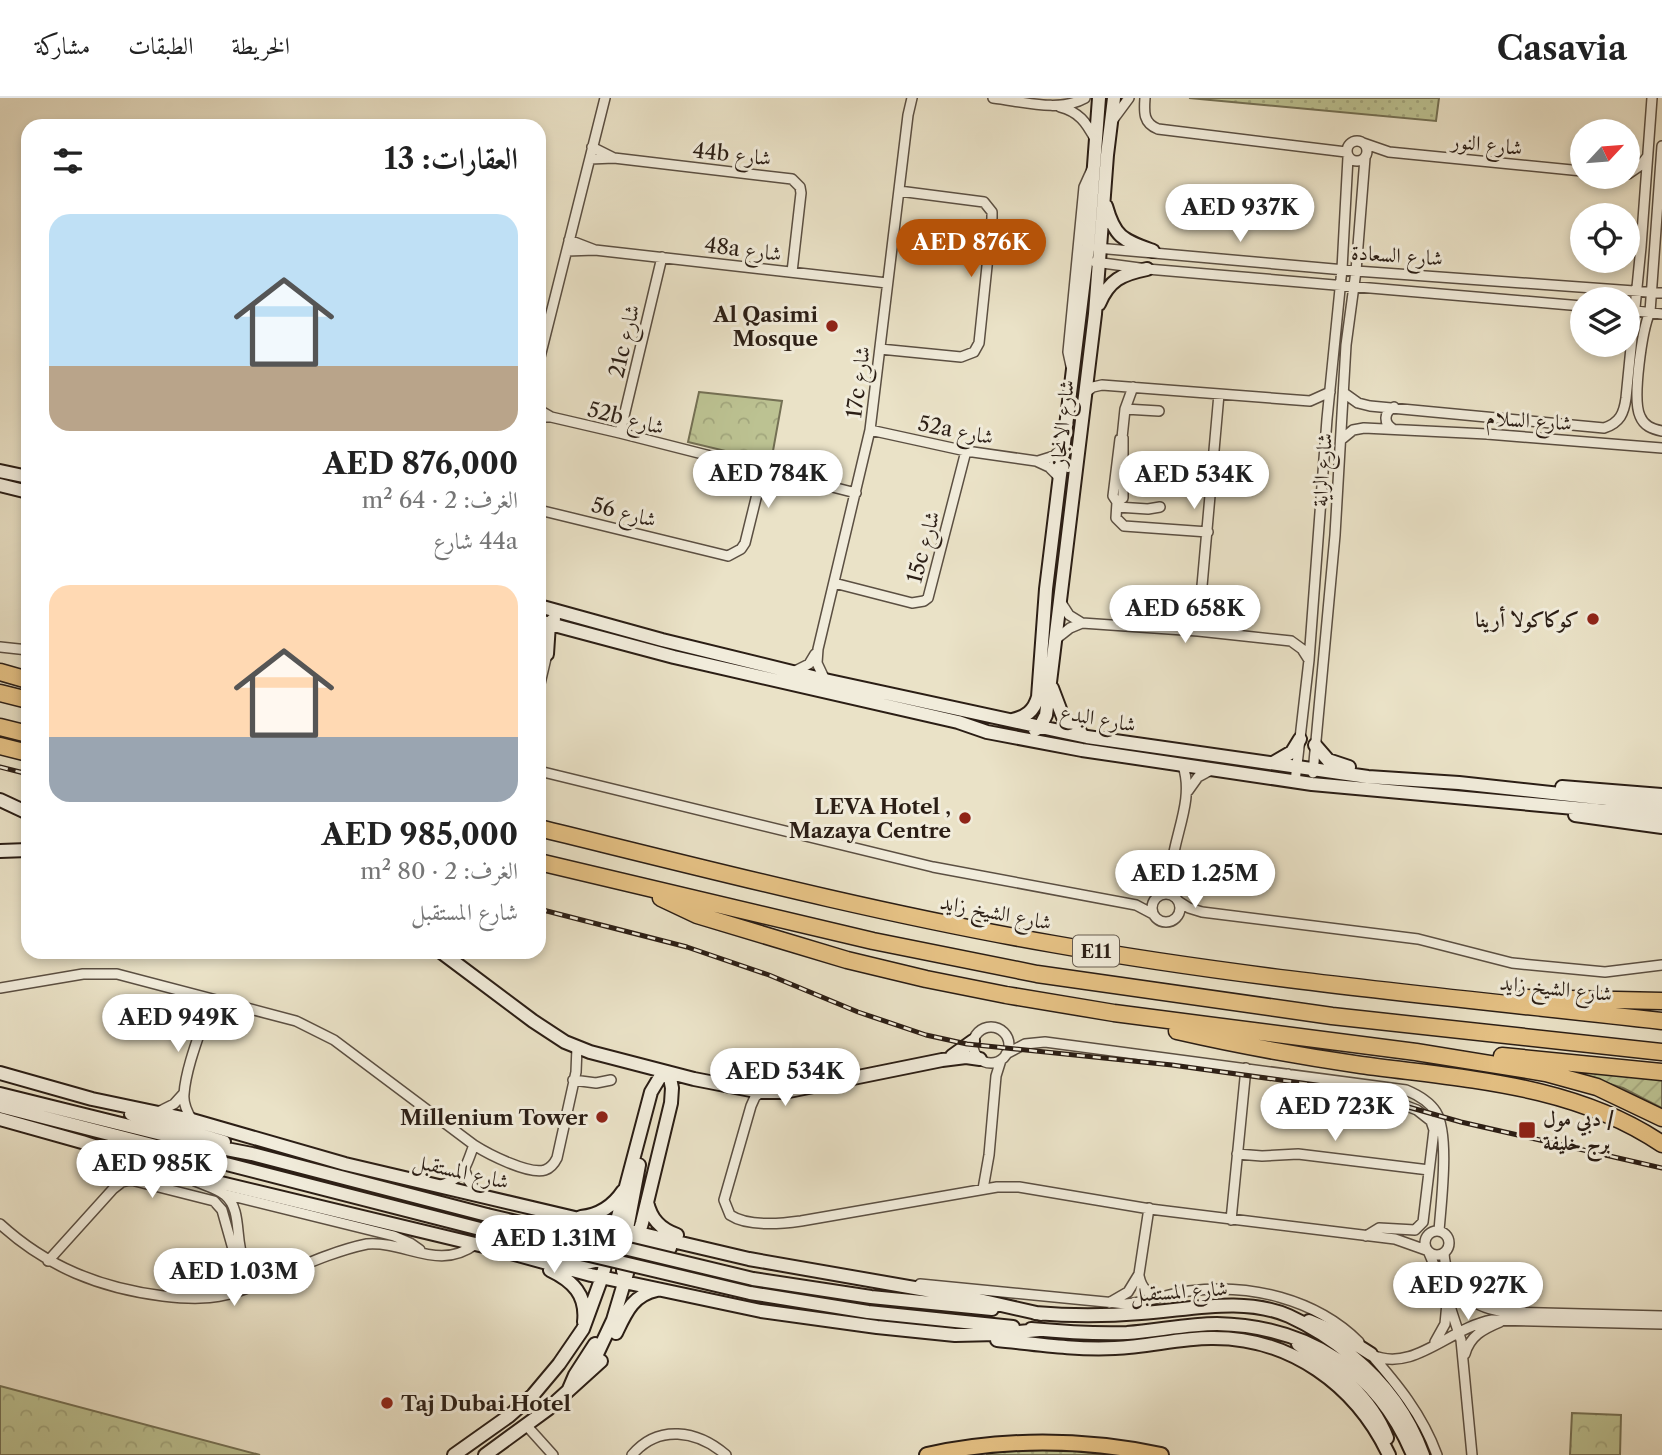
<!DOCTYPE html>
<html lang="ar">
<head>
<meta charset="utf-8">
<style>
	body { margin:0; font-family:"Libre Caslon Text",Amiri,serif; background:#f2f2f2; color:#222; direction:rtl; height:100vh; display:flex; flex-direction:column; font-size:26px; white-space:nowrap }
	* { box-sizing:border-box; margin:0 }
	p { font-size:23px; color:#767676 }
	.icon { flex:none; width:38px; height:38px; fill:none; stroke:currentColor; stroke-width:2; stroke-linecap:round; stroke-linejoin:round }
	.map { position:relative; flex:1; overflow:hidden; direction:ltr }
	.side { position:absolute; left:21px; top:21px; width:525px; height:840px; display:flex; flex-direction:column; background:#fff; border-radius:21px; box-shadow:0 4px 10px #0003; direction:rtl }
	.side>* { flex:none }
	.needle { width:46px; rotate:64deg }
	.fabs { position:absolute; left:1570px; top:21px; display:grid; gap:14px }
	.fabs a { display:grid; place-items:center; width:70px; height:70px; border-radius:50%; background:#fff; box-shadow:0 4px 10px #0003; font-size:35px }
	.price { position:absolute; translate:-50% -60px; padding:0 16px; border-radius:24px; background:#fff; color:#222; font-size:23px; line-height:46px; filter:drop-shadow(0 2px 4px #0008) }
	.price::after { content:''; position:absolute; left:50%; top:42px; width:21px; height:16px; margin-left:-10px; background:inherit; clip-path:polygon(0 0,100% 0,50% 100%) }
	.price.current { background:#b45309; color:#fff }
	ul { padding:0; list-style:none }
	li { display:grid; align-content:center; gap:14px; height:371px; padding:0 28px }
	li span { display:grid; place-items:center; height:217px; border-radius:21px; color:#555 }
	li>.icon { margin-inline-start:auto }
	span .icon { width:126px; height:126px; fill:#fffc; stroke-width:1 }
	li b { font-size:30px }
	h2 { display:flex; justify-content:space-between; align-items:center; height:84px; padding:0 28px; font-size:30px }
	header { display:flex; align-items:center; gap:42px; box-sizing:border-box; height:98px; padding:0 35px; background:#fff; border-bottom:2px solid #e0e0e0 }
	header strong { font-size:33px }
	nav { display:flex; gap:38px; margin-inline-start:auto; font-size:24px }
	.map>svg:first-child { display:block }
	.grass { fill:url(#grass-dots); stroke:#747054; stroke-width:2 }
	.park { fill:url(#park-crowns); stroke:#747054; stroke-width:2 }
	.garden { fill:url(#garden-furrows); stroke:#747054; stroke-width:2 }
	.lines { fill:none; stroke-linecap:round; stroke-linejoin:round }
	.street-casing { stroke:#5b4f42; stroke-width:12 }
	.secondary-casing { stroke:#2b1e15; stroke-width:16 }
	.primary-casing { stroke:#2b1e15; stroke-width:18 }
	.highway-casing { stroke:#2b1e15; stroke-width:19 }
	.street { stroke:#f1ecdb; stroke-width:9 }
	.secondary { stroke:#f1ecdb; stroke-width:12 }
	.primary { stroke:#e5c184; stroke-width:14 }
	.highway { stroke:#e5c184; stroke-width:16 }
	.rail-casing { stroke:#2b1e15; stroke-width:5 }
	.rail { stroke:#f1ecdb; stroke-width:2.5; stroke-dasharray:8; stroke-linecap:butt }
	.secondary-bridge-casing { stroke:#2b1e15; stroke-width:16; stroke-linecap:butt }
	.secondary-bridge { stroke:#f1ecdb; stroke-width:12 }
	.poi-dot { fill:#8f2418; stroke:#f1ecdb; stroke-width:2.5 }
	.labels { text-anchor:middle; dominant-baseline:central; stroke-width:6; stroke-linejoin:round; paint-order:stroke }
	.shield { fill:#f1ecdb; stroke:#665c50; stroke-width:2 }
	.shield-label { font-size:19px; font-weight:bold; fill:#2b1e15 }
	.street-label { font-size:21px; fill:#2b1e15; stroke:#f1ecdb }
	.poi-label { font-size:21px; font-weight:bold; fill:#2b1e15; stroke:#f1ecdb; text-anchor:end }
</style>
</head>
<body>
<header>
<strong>Casavia</strong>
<nav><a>الخريطة</a><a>الطبقات</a><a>مشاركة</a></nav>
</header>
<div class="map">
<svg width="1662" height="1357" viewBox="0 0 1662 1357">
	<defs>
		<pattern id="grass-dots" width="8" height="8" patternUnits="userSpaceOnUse" patternTransform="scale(1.75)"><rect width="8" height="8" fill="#bcc292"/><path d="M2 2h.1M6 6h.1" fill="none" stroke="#a2a67d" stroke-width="1.8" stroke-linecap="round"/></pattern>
		<pattern id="park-crowns" width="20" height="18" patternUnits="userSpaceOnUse" patternTransform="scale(1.75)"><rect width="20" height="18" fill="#bcc292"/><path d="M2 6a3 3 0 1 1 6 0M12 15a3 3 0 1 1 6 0" fill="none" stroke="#a2a67d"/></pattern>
		<pattern id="garden-furrows" width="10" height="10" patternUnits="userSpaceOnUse" patternTransform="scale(1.75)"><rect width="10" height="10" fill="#bcc292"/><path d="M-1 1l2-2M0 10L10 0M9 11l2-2" fill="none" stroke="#a2a67d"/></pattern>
	</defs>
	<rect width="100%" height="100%" fill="#eae2c7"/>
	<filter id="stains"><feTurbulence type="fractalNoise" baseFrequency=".00286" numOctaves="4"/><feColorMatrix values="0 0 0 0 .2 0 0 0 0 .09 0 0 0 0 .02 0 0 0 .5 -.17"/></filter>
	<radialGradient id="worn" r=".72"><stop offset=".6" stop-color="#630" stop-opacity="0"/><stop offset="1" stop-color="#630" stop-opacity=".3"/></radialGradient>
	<path class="grass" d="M1189 0H1439L1436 23Z
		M1071 1351 1130 1357H987V1354Z"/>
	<path class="park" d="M699 294 782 303 771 364 688 344Z
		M0 1288 260 1357H0Z
		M1572 1315 1621 1317 1620 1357H1570Z"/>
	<path class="garden" d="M1570 971 1662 980V1010L1623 990 1570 974Z"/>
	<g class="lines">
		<g class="street-casing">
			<path id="street" d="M993 0C1021 3 1059 15 1085 0
				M1145 0C1144 14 1143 25 1158 31L1346 54
				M1060 9C1079 14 1086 24 1095 41
				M1112 23 1129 0
				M1347 53a10 10 0 1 1 20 0a10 10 0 1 1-20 0Z
				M1363 45 1389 54 1582 73
				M1662 48 1650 214C1642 232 1632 301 1640 318 1644 328 1652 331 1662 333
				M592 49 614 60
				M590 61 614 60 792 81 800 89 801 95 792 174
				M1628 76 1641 67 1647 59
				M569 142 595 152
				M1097 150 1356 173 1662 195
				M567 153 595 152 887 185
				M1095 164 1147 171 1582 208
				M1628 212 1662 216
				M880 251 961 259 974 254 979 245 992 120V114L984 104 899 93
				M539 263 605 0
				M1071 268 1068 254 1084 89 1093 69
				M1085 295 1093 289 1102 287 1310 303 1330 294
				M1344 295 1358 305 1370 308 1604 330C1620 325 1624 315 1626 300L1641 149 1652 0
				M1125 311 1159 313
				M539 312 551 319
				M539 319H551L620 335 856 395
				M1393 331C1383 325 1384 314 1394 309
				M870 332 966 353 1036 363 1049 369 1059 379
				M620 335 662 159
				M1122 340 1125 311 1133 289
				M1123 340V400L1117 404 1113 398 1120 341Z
				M1342 341 1353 332 1364 330 1487 336 1662 350
				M1038 363 1054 358 1063 349
				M1117 404 1116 420 1124 428 1208 434
				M1117 409 1148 411 1160 409
				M539 412 728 458 741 451 745 445 763 372
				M834 485 912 505 924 503 928 500 966 353
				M1060 503 1069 517 1082 525
				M1198 533 1219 296
				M1056 541 1070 530 1082 525 1198 533 1291 543 1302 551 1309 562
				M0 549 28 552
				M795 573 809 566 815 556
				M825 582 817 565 818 551 870 332 908 17 912 0
				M539 590 547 556
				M539 673 933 769 1136 807 1153 816
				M1313 675 1335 437 1346 247 1356 173 1365 60
				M1295 684 1309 562 1327 321 1342 171 1348 59
				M1188 693 1198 679 1211 672
				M1152 810a14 14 0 1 1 28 0a14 14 0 1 1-28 0Z
				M1176 800C1158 760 1198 712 1183 668
				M1178 803 1189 810 1202 814 1418 841 1512 865 1605 874 1662 867
				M0 890 83 876H117L296 923 334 942 474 1047C488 1056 529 1077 545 1072 551 1070 554 1066 557 1060L576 974 577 949
				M973 947a18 18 0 1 1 36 0a18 18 0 1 1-36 0Z
				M1006 956 1025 946 1045 944 1406 992C1418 997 1429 1003 1436 1014 1450 1037 1441 1105 1439 1133
				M1288 976 1299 985 1404 1007 1417 1012 1431 1023 1434 1032 1423 1124 1415 1132 1379 1130 1366 1138
				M573 982 596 985 611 982
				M761 994 755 999 751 1008 724 1102 730 1117C748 1129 780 1126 801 1123L997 1089H1019L1150 1111 1395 1141 1426 1152
				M158 1014 174 1006 184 995
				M192 1022C187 1014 183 1005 184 996 186 967 203 928 211 901
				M1237 1056 1262 1058 1298 1056 1429 1072
				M465 1073 469 1083 478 1096
				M195 1083C204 1087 218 1091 225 1097 250 1118 223 1169 268 1183
				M441 1087C466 1079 465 1069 474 1047
				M983 1091 989 1057 996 978 1001 962
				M224 1096 394 1138 410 1145 420 1152
				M1231 1122 1246 970
				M0 1126C47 1169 100 1190 163 1198 188 1201 212 1202 236 1194 279 1180 323 1155 367 1146 407 1143 438 1174 476 1146
				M1425 1145a12 12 0 1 1 24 0a12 12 0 1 1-24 0Z
				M1429 1155 1445 1193 1461 1242 1472 1357
				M1444 1155C1446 1191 1475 1212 1509 1214L1662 1218
				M48 1163 113 1091 122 1084 131 1082 214 1103 222 1112 233 1151 247 1168
				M1139 1178C1142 1192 1149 1197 1163 1199
				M920 1186 1126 1206C1148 1204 1168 1196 1189 1193 1249 1185 1316 1201 1359 1244
				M1109 1205 1128 1194 1139 1176 1149 1110
				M1435 1244 1445 1226 1447 1205
				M1369 1254C1397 1286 1422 1316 1437 1357
				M1465 1256C1470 1238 1483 1231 1500 1224
				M1372 1257C1414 1275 1449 1230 1492 1222L1662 1226
				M526 1327 553 1357
				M632 1357C658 1326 697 1332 726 1357"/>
		</g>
		<g class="secondary-casing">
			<path id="secondary" d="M1106 108C1115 140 1123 142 1153 153
				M1099 206C1109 182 1122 176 1147 171
				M0 373 28 379
				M0 387 28 394
				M539 508 662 542 825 582 1087 639 1368 679 1459 685 1662 707
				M539 523 674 559 958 624 987 634 1082 652 1312 686 1662 718
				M547 556 549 526 554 521
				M1052 590 1063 619 1081 635
				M1012 622C1026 619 1034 613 1038 599L1046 491 1088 149 1099 0
				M1035 632 1040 629 1046 617 1095 216 1107 57 1114 0
				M1315 647 1328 662 1349 669
				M1273 665 1292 654 1300 641
				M1562 689 1662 697
				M0 702 28 715
				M1575 717 1662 729
				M0 753 28 752
				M441 854 533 923 565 944 590 954 694 981 761 994H784L942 962 966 959 980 961
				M952 958 973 943
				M0 975 92 1001 192 1022 345 1066 749 1161 966 1199 1041 1216
				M0 996 206 1047 252 1056 487 1117
				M0 1008C161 1048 322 1092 484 1132
				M131 1016 224 1044
				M0 1021 82 1044 171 1073 496 1151 591 1177 761 1213 877 1229 955 1237 997 1236 1039 1232
				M134 1054 216 1069
				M647 1104C651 1121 660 1131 677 1137
				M581 1119C600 1117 613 1108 623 1093
				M632 1154 648 1146 670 1150
				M563 1162 586 1165 610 1160
				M550 1172C573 1183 587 1197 584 1224
				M623 1173V1152L639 1067
				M753 1181 871 1199 992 1211
				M750 1195 868 1214 1013 1229
				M1035 1215C1070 1218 1106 1218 1141 1215 1189 1212 1243 1198 1289 1218 1311 1228 1334 1243 1352 1258 1384 1284 1409 1318 1423 1357
				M1309 1223 1338 1235 1371 1256
				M1031 1231C1063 1234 1095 1236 1127 1235 1157 1233 1187 1226 1217 1226 1308 1228 1378 1273 1413 1357
				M616 1235C626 1214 633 1197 657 1192
				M997 1242C1036 1246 1075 1252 1115 1250 1147 1249 1179 1240 1211 1240 1290 1239 1356 1287 1389 1357
				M1298 1246C1334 1271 1371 1298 1387 1340
				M596 1266 597 1256 613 1222 642 1125 671 1005 672 990 669 975
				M569 1291 575 1277 595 1246
				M454 1357 509 1318 533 1297 559 1266 583 1231 602 1179 651 994 663 974
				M485 1357 548 1311 601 1263"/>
		</g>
		<g class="primary-casing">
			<path id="primary" d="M927 1357C1005 1340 1084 1341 1161 1357"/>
		</g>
		<g class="highway-casing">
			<path id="highway" d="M0 574 28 582
				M0 595 28 602
				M0 629 28 636
				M0 648 28 655
				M539 730C710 772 880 816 1053 846 1255 882 1459 900 1662 923
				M539 764 873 843 1037 876 1332 918 1662 954
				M661 800 697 817 847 862 926 881 1006 897 1114 915 1416 954 1546 975 1597 989 1662 1020
				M1525 900 1662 903
				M1177 933C1238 947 1299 958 1361 967 1464 981 1574 986 1662 1046
				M1502 958 1662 974"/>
		</g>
		<use href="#street" class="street"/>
		<use href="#secondary" class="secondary"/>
		<use href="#primary" class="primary"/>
		<use href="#highway" class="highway"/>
		<g class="rail-casing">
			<path id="rail" d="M0 669 28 676
				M539 811 687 849 769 877 858 914 926 937 967 946 1172 967 1345 991 1461 1024 1662 1070"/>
		</g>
		<use href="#rail" class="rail"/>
		<g class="secondary-bridge-casing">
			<path id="secondary-bridge" d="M487 1117 753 1181
				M484 1132 750 1195"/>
		</g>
		<use href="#secondary-bridge" class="secondary-bridge"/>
	</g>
	<g class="poi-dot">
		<circle cx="832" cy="228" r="7"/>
		<circle cx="1593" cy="521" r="7"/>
		<circle cx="965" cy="720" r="7"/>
		<circle cx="602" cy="1019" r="7"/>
		<rect x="1518" y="1023" width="18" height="18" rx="3.5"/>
		<circle cx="387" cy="1305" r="7"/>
	</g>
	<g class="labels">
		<rect class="shield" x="1073" y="837.5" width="46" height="31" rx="5"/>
		<g class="shield-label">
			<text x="1096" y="853">E11</text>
		</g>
		<g class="street-label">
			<text transform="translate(1487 46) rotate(6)">شارع النور</text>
			<text transform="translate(732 56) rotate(6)">44b شارع</text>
			<text transform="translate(743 151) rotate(7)">48a شارع</text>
			<text transform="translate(1397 157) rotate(4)">شارع السعادة</text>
			<text transform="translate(624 243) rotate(-77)">21c شارع</text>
			<text transform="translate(858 284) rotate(-83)">17c شارع</text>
			<text transform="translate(626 320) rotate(14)">52b شارع</text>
			<text transform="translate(1529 322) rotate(4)">شارع السلام</text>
			<text transform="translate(1062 325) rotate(-84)">شارع الانجاز</text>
			<text transform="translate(956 332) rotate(11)">52a شارع</text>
			<text transform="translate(1322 372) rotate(-86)">شارع الراية</text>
			<text transform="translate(624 414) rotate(14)">شارع 56</text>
			<text transform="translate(923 449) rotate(-75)">15c شارع</text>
			<text transform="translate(1098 620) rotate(10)">شارع البدع</text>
			<text transform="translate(996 814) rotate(11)">شارع الشيخ زايد</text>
			<text transform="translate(1556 890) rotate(6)">شارع الشيخ زايد</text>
			<text transform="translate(461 1073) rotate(13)">شارع المستقبل</text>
			<text transform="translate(1179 1193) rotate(-4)">شارع المستقبل</text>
		</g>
		<g class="poi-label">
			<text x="818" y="216">Al Qasimi<tspan x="818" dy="24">Mosque</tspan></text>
			<text x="1579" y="521">كوكاكولا أرينا</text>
			<text x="951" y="708">LEVA Hotel ,<tspan x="951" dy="24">Mazaya Centre</tspan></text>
			<text x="588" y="1019">Millenium Tower</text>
			<text x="1543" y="1020" text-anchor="start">دبي مول /<tspan x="1543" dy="24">برج خليفة</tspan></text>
			<text x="401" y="1305" text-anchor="start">Taj Dubai Hotel</text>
		</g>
	</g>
	<rect width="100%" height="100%" filter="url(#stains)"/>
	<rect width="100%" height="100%" fill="url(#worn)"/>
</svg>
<div class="fabs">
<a><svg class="needle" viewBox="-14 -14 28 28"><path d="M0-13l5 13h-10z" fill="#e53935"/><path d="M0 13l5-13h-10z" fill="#767676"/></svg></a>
<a><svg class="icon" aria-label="locate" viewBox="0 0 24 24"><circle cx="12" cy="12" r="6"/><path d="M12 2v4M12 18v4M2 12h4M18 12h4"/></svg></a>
<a><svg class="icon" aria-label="layers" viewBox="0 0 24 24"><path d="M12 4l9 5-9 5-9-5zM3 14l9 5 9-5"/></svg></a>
</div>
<b class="price" style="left:1240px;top:146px">AED 937K</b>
<b class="price current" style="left:971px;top:181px">AED 876K</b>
<b class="price" style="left:768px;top:412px">AED 784K</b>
<b class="price" style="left:1194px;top:413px">AED 534K</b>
<b class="price" style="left:1185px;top:547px">AED 658K</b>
<b class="price" style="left:1195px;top:812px">AED 1.25M</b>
<b class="price" style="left:178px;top:956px">AED 949K</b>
<b class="price" style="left:785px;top:1010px">AED 534K</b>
<b class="price" style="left:1335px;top:1045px">AED 723K</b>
<b class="price" style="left:152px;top:1102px">AED 985K</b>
<b class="price" style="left:554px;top:1177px">AED 1.31M</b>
<b class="price" style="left:234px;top:1210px">AED 1.03M</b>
<b class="price" style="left:1468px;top:1224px">AED 927K</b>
<section class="side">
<h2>العقارات: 13<svg class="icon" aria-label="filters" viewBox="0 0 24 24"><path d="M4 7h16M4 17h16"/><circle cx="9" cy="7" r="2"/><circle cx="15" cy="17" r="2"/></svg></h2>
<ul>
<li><span style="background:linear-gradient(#bfe0f5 70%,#b9a48a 0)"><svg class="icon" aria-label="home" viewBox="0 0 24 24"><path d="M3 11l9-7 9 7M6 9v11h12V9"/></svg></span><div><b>AED 876,000</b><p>الغرف: 2 · 64 m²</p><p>44a شارع</p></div></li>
<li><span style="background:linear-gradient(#ffd9b3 70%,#9aa5b1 0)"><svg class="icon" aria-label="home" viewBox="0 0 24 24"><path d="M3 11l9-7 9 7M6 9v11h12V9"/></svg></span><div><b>AED 985,000</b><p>الغرف: 2 · 80 m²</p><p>شارع المستقبل</p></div></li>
</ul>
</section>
</div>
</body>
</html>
